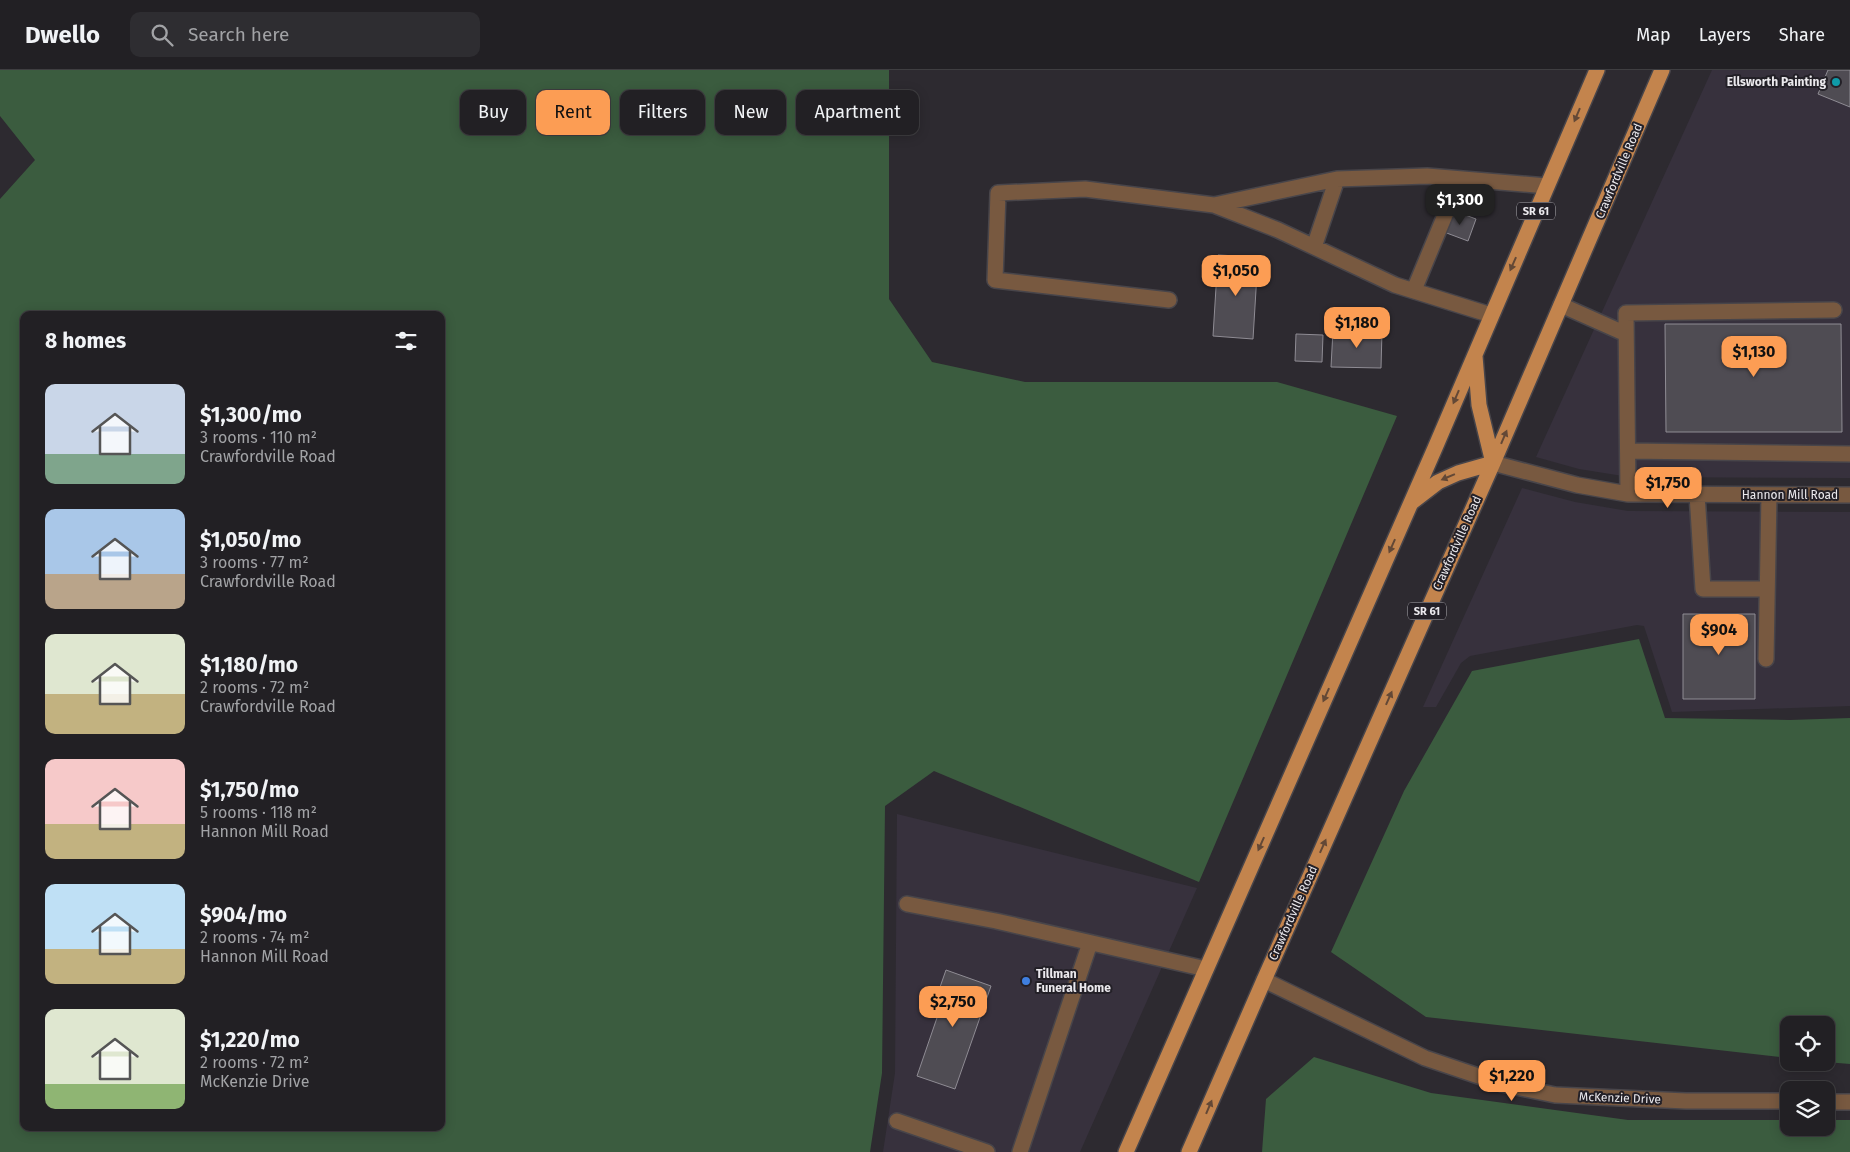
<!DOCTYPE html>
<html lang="en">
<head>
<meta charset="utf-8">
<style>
	body { margin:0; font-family:"Fira Sans",sans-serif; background:#2e2d31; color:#f1f3f6; height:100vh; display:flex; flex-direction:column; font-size:19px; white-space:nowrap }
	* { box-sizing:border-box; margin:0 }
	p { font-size:16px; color:#a2a3a6 }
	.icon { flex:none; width:28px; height:28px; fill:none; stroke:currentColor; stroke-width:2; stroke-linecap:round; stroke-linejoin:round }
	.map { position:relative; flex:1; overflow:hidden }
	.sheet { position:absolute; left:20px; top:241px; width:425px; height:820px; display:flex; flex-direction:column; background:#222024; border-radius:10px; box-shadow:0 2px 12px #0003,0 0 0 1px #3f3e41 }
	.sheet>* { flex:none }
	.guide { position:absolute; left:460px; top:20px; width:475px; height:45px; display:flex; gap:10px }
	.buttons { position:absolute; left:1780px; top:946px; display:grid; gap:10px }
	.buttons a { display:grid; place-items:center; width:55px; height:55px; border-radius:10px; background:#222024; box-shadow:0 2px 12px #0003,0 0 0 1px #3f3e41; font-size:25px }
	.price { position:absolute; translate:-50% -42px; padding:0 11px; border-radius:10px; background:#fc9d54; color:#111; font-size:16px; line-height:32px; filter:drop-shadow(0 1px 2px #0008) }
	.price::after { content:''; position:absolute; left:50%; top:30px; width:15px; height:11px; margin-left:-8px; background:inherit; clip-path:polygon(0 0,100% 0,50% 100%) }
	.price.active { background:#222; color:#fff }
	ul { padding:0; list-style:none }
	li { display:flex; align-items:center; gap:15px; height:125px; padding:0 25px }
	li span { display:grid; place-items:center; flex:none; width:140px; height:100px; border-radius:10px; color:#555 }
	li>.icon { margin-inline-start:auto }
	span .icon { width:60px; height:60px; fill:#fffc; stroke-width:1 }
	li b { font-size:21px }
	h2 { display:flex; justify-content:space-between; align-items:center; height:60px; padding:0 25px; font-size:21px }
	.pill { padding:0 18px; border-radius:10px; background:#222024; box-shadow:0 2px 12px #0003,0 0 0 1px #3f3e41; font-size:18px; line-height:45px }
	.pill.active { background:#fc9d54; color:#111 }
	header { display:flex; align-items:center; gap:30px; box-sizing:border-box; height:70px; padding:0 25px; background:#222024; border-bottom:1px solid #3f3e41 }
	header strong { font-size:24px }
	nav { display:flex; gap:28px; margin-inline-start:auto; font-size:18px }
	.search { width:350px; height:45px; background:#2e2d31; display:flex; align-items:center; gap:12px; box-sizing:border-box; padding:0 18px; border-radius:10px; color:#a2a3a6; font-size:19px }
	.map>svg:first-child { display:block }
	.built { fill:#37313d }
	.green { fill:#3b5c3f; fill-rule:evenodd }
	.building { fill:#4f4c53; stroke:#8f8c94 }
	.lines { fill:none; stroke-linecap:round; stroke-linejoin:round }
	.minor-casing { stroke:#48454a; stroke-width:18 }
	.major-casing { stroke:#48454a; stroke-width:18 }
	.minor { stroke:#785940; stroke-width:15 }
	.major { stroke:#c3844d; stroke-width:15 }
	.oneway { fill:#634836 }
	.culture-dot { fill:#0f9aa8; stroke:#232027; stroke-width:2 }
	.shop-dot { fill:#3f7fe0; stroke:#232027; stroke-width:2 }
	.labels { text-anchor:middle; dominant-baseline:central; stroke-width:4; stroke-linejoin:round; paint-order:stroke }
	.shield { fill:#232027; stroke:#afadb2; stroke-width:1 }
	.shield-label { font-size:11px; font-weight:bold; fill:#ebe9ed }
	.poi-label { font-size:12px; font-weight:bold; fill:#ebe9ed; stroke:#232027; text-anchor:end }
	.street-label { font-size:12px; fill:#ebe9ed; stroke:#232027 }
</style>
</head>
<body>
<header>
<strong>Dwello</strong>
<div class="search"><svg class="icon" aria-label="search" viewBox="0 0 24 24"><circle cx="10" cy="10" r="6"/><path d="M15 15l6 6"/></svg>Search here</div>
<nav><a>Map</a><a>Layers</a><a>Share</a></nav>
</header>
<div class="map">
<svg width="1850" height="1082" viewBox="0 0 1850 1082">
	<rect width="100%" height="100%" fill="#2d2a30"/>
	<path class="built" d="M1712 0H1850V408L1629 407 1579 399 1536 387Z
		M1522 418 1575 432 1628 441 1850 442V636L1672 642 1644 556 1637 555 1470 586 1461 593 1436 637H1423Z
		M897 744 1197 818 1080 1082H883L895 1003Z"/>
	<path class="green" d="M0 0H889V229L932 292 1025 312H1277L1397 346 1199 812 934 701 885 736 882 1003 870 1082H0V129L35 90 0 46ZM24 245H441V1058H24Z
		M1639 569 1665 648 1790 650 1850 648V994L1826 992V955H1789V988L1426 947 1331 882 1404 721 1472 601Z
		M1314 987 1431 1023 1628 1050H1789V1058H1826V1050H1850V1082H1262L1266 1029Z"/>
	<path class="building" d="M1828 0H1850V37L1818 24Z
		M1452 140 1476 149 1468 171 1444 162Z
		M1218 185 1258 187 1253 269 1213 266Z
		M1665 254H1841L1842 362H1666Z
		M1333 260 1382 261 1381 298 1331 297Z
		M1296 264 1323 265 1322 292 1295 291Z
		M1683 544H1755V629H1683Z
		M946 900 991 916 955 1019 917 1006 940 939 933 937Z"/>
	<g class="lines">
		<g class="minor-casing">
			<path id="minor" d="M1214 135 1337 109 1427 106 1547 116
				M1314 177 1337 109
				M1414 220 1460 109
				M1169 230 995 210 998 123 1085 119 1214 135 1278 160 1395 215 1491 245
				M1561 235 1626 264
				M1628 381 1850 384
				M1493 393 1577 415 1628 424 1850 425
				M1628 424 1626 243 1834 240
				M1697 424 1703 519H1767
				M1766 589 1769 425
				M907 834 996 851 1206 899
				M1264 910 1425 988 1502 1014 1555 1025 1686 1031H1789
				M1826 1032H1850
				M897 1051 987 1082
				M1020 1082 1090 873"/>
		</g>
		<g class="major-casing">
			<path id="major" d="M1412 432 1438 412 1458 403 1493 393 1479 335 1475 286
				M1126 1082 1435 378 1597 0
				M1189 1082 1264 910 1493 393 1662 0"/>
		</g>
		<use href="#minor" class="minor"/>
		<use href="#major" class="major"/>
	</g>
	<defs><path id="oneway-solid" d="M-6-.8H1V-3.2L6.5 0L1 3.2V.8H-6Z" transform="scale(1.25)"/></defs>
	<g class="oneway">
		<use href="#oneway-solid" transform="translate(1577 45) rotate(113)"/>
		<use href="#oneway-solid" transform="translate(1513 194) rotate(114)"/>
		<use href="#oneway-solid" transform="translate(1456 327) rotate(113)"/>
		<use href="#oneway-solid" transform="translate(1504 367) rotate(-67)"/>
		<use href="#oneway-solid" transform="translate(1448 407) rotate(157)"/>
		<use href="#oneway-solid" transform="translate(1392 476) rotate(114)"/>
		<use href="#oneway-solid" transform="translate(1326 625) rotate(114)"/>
		<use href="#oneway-solid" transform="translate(1389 628) rotate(-66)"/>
		<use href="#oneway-solid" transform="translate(1261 774) rotate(114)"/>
		<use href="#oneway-solid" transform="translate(1323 776) rotate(-66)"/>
		<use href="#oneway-solid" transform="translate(1209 1037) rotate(-67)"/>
	</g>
	<circle class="culture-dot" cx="1836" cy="12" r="5"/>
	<circle class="shop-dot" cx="1026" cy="911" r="5"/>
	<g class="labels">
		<g class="shield">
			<rect x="1517" y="132.5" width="38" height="17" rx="4"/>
			<rect x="1408" y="532.5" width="38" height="17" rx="4"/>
		</g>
		<g class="shield-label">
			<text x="1536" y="141">SR 61</text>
			<text x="1427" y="541">SR 61</text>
		</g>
		<g class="poi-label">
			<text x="1826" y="12">Ellsworth Painting</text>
			<text x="1036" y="904" text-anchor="start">Tillman<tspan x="1036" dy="14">Funeral Home</tspan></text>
		</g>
		<g class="street-label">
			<text transform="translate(1619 101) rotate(-67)">Crawfordville Road</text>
			<text x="1790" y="425">Hannon Mill Road</text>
			<text transform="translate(1457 473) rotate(-66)">Crawfordville Road</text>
			<text transform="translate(1293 843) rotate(-66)">Crawfordville Road</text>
			<text transform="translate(1620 1028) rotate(2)">McKenzie Drive</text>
		</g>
	</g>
</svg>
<div class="buttons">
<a><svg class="icon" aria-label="locate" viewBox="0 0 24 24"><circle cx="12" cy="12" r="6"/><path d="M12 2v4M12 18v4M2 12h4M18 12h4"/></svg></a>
<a><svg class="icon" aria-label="layers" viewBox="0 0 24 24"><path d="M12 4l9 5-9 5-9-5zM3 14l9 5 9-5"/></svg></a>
</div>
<b class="price active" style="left:1460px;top:156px">$1,300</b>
<b class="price" style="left:1236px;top:227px">$1,050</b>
<b class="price" style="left:1357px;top:279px">$1,180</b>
<b class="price" style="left:1754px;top:308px">$1,130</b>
<b class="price" style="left:1668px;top:439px">$1,750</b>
<b class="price" style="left:1719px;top:586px">$904</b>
<b class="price" style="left:953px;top:958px">$2,750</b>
<b class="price" style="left:1512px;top:1032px">$1,220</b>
<div class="guide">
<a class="pill">Buy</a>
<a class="pill active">Rent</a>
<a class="pill">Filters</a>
<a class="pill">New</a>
<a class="pill">Apartment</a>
</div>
<section class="sheet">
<h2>8 homes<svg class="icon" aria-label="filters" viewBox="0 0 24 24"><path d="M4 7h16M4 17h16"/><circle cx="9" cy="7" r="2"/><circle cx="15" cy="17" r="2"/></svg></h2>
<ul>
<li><span style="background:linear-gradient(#c9d6e8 70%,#7fa58c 0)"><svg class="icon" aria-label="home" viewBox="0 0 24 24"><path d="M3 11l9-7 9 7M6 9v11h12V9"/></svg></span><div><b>$1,300/mo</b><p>3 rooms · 110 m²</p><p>Crawfordville Road</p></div></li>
<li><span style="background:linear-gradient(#a9c7e8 65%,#b9a48a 0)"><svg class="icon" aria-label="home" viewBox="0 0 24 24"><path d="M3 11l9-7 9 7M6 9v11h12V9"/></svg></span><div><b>$1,050/mo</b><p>3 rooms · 77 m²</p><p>Crawfordville Road</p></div></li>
<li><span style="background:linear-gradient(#dfe7d0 60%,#c2b280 0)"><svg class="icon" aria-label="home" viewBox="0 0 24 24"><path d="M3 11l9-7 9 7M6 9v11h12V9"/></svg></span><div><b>$1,180/mo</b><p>2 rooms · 72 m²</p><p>Crawfordville Road</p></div></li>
<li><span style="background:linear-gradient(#f6c9c9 65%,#c2b280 0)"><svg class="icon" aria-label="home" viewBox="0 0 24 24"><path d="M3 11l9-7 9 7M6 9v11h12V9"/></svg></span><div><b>$1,750/mo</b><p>5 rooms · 118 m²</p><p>Hannon Mill Road</p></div></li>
<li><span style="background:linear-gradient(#bfe0f5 65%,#c2b280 0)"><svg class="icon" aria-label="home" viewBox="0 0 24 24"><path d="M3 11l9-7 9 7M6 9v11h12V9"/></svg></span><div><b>$904/mo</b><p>2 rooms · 74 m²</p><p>Hannon Mill Road</p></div></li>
<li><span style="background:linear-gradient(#dfe7d0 75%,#8fb573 0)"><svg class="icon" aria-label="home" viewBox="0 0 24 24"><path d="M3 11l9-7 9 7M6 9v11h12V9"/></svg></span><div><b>$1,220/mo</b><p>2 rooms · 72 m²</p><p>McKenzie Drive</p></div></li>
</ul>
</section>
</div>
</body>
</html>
